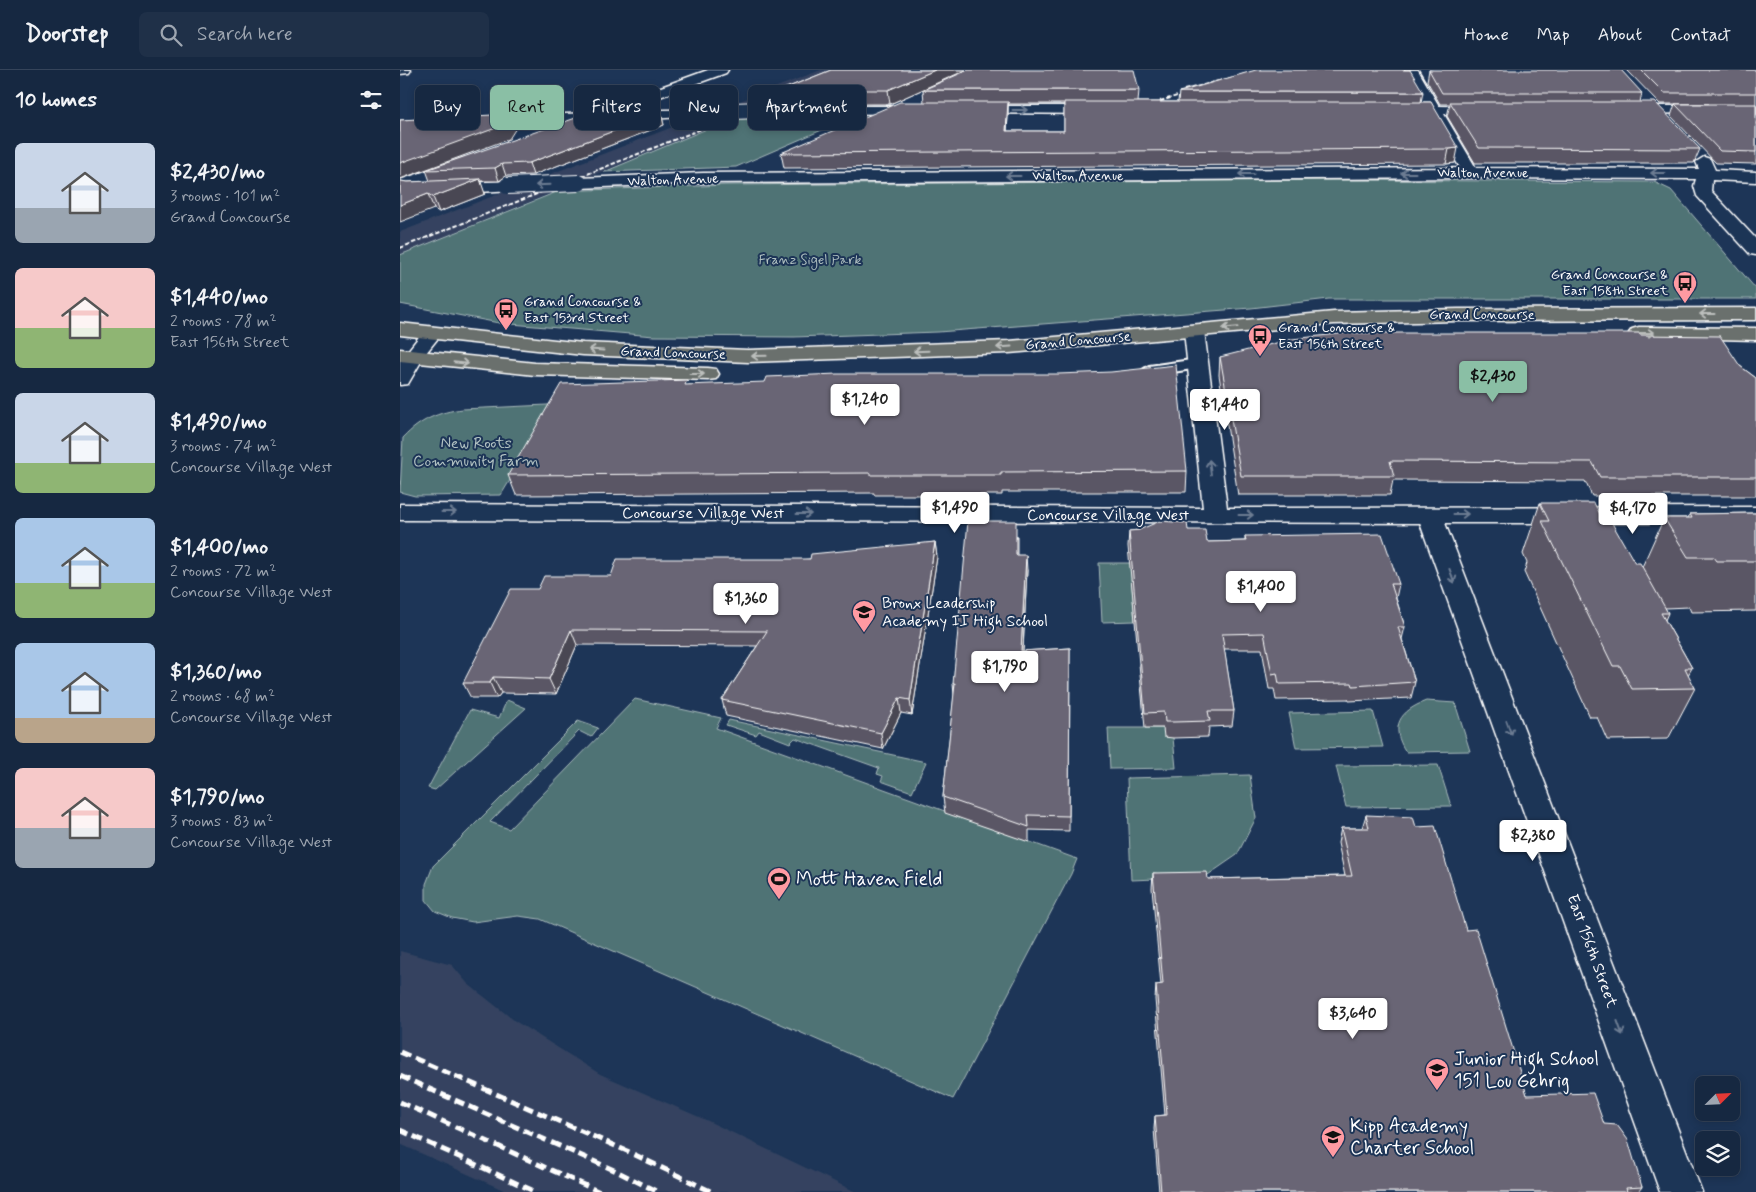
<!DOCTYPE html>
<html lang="en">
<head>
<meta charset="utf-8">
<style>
	body { margin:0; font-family:Mynerve,sans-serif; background:#1f3048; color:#f1f3f6; height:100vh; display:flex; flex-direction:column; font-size:19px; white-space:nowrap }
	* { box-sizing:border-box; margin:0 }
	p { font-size:16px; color:#9ea6b1 }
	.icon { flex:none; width:28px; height:28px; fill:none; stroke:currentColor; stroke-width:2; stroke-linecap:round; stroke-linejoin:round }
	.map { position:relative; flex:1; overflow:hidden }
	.panel { display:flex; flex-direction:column; background:#162841; width:400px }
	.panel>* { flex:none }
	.hud { position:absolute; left:15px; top:15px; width:475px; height:45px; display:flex; gap:10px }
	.needle { width:32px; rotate:66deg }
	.buttons { position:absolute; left:1295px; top:1006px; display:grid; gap:10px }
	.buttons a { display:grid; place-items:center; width:45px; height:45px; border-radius:8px; background:#162841; box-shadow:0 2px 8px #0003,0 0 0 1px #35445a; font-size:25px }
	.price { position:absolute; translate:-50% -42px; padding:0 11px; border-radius:5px; background:#fff; color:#222; font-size:16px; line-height:32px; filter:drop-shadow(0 1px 2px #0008) }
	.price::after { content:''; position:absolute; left:50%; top:30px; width:15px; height:11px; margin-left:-8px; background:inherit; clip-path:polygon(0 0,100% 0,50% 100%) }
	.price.active { background:#8abfa5; color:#111 }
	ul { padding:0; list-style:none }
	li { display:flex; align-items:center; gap:15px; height:125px; padding:0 15px }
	li span { display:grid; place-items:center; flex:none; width:140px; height:100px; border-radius:8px; color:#555 }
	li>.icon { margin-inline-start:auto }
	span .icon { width:60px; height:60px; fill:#fffc; stroke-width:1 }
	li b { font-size:21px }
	h2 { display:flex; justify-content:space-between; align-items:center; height:60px; padding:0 15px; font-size:21px }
	.chip { padding:0 18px; border-radius:8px; background:#162841; box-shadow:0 2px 8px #0003,0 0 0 1px #35445a; font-size:18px; line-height:45px }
	.chip.active { background:#8abfa5; color:#111 }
	header { display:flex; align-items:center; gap:30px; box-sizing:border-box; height:70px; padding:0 25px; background:#162841; border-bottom:1px solid #35445a }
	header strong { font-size:24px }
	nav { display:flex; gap:28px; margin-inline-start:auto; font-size:18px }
	.search { width:350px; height:45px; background:#1f3048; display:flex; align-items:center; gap:12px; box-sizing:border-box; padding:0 18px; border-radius:8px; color:#9ea6b1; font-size:19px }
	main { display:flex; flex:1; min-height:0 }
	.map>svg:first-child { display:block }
	.built { fill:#344360 }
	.green { fill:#4f7375; stroke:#a7b9ba }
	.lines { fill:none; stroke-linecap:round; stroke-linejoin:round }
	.pedestrian-casing { stroke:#fff; stroke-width:4 }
	.minor-casing { stroke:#fff; stroke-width:3 }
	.secondary-casing { stroke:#fff; stroke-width:3 }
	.primary-casing { stroke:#fff; stroke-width:3 }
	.pedestrian { fill:#1d3557; fill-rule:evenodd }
	.minor { fill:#1d3557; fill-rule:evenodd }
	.secondary { fill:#1d3557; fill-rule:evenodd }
	.primary { fill:#6b706d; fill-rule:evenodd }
	.rail-far1 { stroke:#fff; stroke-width:2; stroke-dasharray:4.5 2; stroke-linecap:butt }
	.rail { stroke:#fff; stroke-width:5; stroke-dasharray:10 5; stroke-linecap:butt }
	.minor-bridge-casing { stroke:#fff; stroke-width:18; stroke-linecap:butt }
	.minor-bridge { stroke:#1d3557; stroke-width:16 }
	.wall { fill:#5a5765; stroke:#fff; fill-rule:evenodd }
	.shaded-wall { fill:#4a4752; stroke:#fff }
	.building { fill:#696575; stroke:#fff }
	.oneway { stroke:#6c7c92 }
	.oneway2 { stroke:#bcbfbd }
	.labels { text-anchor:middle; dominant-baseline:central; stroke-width:4; stroke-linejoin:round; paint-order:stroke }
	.far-street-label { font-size:14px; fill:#fff; stroke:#1d3557 }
	.far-park-label { font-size:14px; fill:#b0c0c1; stroke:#1d3557 }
	.far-poi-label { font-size:14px; fill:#fff; stroke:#1d3557; text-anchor:start }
	.park-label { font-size:16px; fill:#b0c0c1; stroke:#1d3557 }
	.street-label { font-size:16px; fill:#fff; stroke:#1d3557 }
	.poi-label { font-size:16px; fill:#fff; stroke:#1d3557; text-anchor:start }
	.near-poi-label { font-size:19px; fill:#fff; stroke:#1d3557; text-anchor:start }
</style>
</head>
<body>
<header>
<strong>Doorstep</strong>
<div class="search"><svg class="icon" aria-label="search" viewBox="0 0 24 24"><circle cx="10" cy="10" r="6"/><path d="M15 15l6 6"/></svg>Search here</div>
<nav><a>Home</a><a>Map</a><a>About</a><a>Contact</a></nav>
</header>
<main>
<section class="panel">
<h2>10 homes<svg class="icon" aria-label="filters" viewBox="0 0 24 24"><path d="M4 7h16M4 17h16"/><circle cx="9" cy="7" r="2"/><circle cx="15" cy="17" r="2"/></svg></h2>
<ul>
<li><span style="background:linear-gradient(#c9d6e8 65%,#9aa5b1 0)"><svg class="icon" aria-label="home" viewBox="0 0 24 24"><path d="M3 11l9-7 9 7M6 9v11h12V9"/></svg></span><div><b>$2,430/mo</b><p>3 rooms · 101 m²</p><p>Grand Concourse</p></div></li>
<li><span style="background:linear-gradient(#f6c9c9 60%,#8fb573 0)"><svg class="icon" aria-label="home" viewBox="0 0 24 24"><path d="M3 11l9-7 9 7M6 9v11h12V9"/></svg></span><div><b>$1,440/mo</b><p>2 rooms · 78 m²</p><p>East 156th Street</p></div></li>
<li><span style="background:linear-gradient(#c9d6e8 70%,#8fb573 0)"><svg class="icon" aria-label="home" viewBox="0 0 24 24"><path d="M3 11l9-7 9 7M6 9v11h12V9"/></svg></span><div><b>$1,490/mo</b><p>3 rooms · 74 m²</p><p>Concourse Village West</p></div></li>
<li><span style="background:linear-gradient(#a9c7e8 65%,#8fb573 0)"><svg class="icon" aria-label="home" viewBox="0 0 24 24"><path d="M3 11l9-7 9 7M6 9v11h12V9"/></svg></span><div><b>$1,400/mo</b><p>2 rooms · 72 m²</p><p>Concourse Village West</p></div></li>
<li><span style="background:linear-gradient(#a9c7e8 75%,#b9a48a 0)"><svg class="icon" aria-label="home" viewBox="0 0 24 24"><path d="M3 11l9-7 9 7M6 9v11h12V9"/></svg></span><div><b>$1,360/mo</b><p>2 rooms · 68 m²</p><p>Concourse Village West</p></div></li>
<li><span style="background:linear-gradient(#f6c9c9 60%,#9aa5b1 0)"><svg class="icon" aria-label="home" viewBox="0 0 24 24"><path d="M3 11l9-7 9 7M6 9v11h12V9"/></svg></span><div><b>$1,790/mo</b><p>3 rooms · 83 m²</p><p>Concourse Village West</p></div></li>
</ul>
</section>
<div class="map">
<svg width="1356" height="1122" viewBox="0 0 1356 1122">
	<rect width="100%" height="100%" fill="#1d3557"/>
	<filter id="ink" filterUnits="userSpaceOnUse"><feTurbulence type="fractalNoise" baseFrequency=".02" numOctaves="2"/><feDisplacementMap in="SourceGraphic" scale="10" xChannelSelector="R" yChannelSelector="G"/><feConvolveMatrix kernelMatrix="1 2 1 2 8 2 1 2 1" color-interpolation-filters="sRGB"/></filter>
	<g filter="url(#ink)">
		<path class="built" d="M421 0H459L333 48 0 185V162Z
			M0 881 52 895 68 914 115 951 200 1004 306 1050 456 1122H108L0 1074Z"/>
		<path class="green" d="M452 47 336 97 204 102 333 48Z
			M933 110 1254 112 1271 120 1356 219V229H929L851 238 538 262 394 267 254 266 99 253 0 234V185L159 121 327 115Z
			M168 334 127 382 101 425 15 426 0 422 3 368C20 350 38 342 63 339Z
			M699 493H730L735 551 702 552Z
			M235 629 321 648 316 658 677 789 671 804 553 1029 140 849 118 846 73 852 52 848 35 841 26 830V814L33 796 178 651 198 658 191 667 179 661 90 752 109 759Z
			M107 630 126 638 35 720 28 718 70 640 99 648Z
			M1026 631 1055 633 1070 681 1006 682C989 656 1000 641 1026 631Z
			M973 641 983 677 896 678 889 643Z
			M329 650 526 692 512 722 481 711 483 706 477 704 479 698 395 668 390 673 359 661 356 665 326 655Z
			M708 658H763L773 668 776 698 710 699Z
			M1038 695 1051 736 946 737 936 696Z
			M850 705 856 748 837 785 805 807 731 810 727 708Z"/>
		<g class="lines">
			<g class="pedestrian-casing">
				<path id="pedestrian" d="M798 289 804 291 806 294 804 297 749 306 741 301 749 296Z"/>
			</g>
			<g class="minor-casing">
				<path id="minor" d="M308 0H328L326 3 221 41 308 39 310 42 303 46 193 52 172 59 167 57 165 53 0 61V51L189 43Z
					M1004 0H1018L1039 36 1090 37 1092 40 1085 44H1044L1076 98 1299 99 1296 92 1304 87 1310 89 1315 100 1356 102V112L1312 110 1311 121 1356 169V185L1350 184 1297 126 1294 116 1296 109 1071 108 303 113 179 118 173 117 171 113 173 109 179 108 303 103 1060 98 1029 44H998L991 40 998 36H1024Z
					M361 36H517L524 40 517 44 356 43 354 40Z
					M570 36H702L709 40 702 44 565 43 563 40Z
					M1225 36H1356V44L1220 43 1218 40Z
					M64 88 72 93 70 96 0 121V110Z
					M107 111 113 112 115 116 113 120 46 124 40 123 38 119 40 115 46 114Z
					M794 255 801 257 804 261 827 438 1356 437V453H1045L1302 1122H1260L1020 453 0 450V434L803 438 784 261 787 257Z
					M32 257 39 259 42 263 26 283 8 314 0 315V291L25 259Z"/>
			</g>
			<g class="secondary-casing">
				<path id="secondary" d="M0 0H11L9 3 0 4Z"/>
			</g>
			<g class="primary-casing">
				<path id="primary" d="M1356 238V250L1058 251 934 254 609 283 348 292 183 285 0 265V253L183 273 348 280 609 271 934 242 1058 239Z
					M1239 257 1356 258V270L1232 267 1229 263 1232 259Z
					M0 279 135 293 308 298 316 299 319 304 316 309 308 310 135 305 0 291Z"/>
			</g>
			<use href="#pedestrian" class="pedestrian"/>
			<use href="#minor" class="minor"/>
			<use href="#secondary" class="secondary"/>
			<use href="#primary" class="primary"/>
			<path class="rail-far1" d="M784 20 861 0
				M760 31 791 22
				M0 178 395 22"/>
			<path class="rail" d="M0 982 227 1081 312 1122
				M0 1006 214 1100 258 1122
				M0 1032 200 1122
				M0 1060 136 1122"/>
			<g class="minor-bridge-casing">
				<path id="minor-bridge" d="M303 42 361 40
					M107 116 179 113"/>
			</g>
			<use href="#minor-bridge" class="minor-bridge"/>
		</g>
		<path class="wall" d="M431 0H566L490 34H384L381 20Z
			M1029 0 1242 23 1240 32 1300 79 1294 93H1075L1047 46 1050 34H1040L1027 11Z
			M1227 0H1356V94L1316 93 1271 46 1275 34H1309H1260Z
			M523 20H739L738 32H778L779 22H1023L1021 32H1031L1055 93 1046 94 384 98 381 83 524 32ZM608 34H664V61H607L608 46Z
			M260 39 264 55 133 105 106 106 99 111H80L85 124 39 142 34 139 1 111 7 112 30 111 26 100Z
			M1240 265 1340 296 1356 308V426H1192L1185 411 993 410 990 425H838L819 305 820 287Z
			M289 315 787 401 786 422H602V425H474V423L116 425 108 405Z
			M1140 433 1202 448 1235 493 1242 497 1264 448H1288L1290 444 1356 443V541L1291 542 1289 537 1265 538 1268 543 1265 550 1292 598 1288 605 1295 618 1268 669 1207 670 1197 647H1190L1124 502 1127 493 1123 484Z
			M739 460H788L807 472 845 471V466L999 514 996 528 1005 557 1002 569 1015 612 1011 628 949 631 948 629 876 630 874 619H869L862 579H824L834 641 832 656 809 657 808 667 773 668 764 667 763 658H745L728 476 729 461Z
			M617 466V485L627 500 623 581 670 578 669 761 629 760V772L545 743 543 727 554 625 553 614Z
			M535 472 537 487 512 645 501 643 483 679 326 646 322 630 357 576 177 575 156 624 101 623 97 628H71L63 613 138 519 211 506 410 489Z
			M966 745 1016 757 1066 860 1127 1025 1204 1054 1242 1117 1238 1122H759L754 1059 755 1046 765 1045 755 929 756 915H761L752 818 753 803 808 809 945 806 938 773 941 758H962Z"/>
		<path class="shaded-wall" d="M535 0H566L490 34 488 20Z
			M608 32V46L606 76V61Z
			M261 43 264 55 133 105 129 93Z
			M111 44 116 58 109 69 0 109V93Z
			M1058 78 1055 93 1046 94 1049 79Z
			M102 94 106 106 99 111 95 98Z
			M80 109 85 124 39 142 33 127Z
			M28 124 34 139 0 152V135Z
			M535 472 537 487 512 645 510 630Z
			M626 485 627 500 622 597 621 581Z
			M171 560 177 575 156 624 149 609Z
			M93 607 101 623 97 628 90 613Z
			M499 628 501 643 483 679 481 663Z"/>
		<path class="building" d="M431 0H535L488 20H381Z
			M568 0H734L739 20H523Z
			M856 0H1010L1023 22H779Z
			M1029 0H1221L1242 23H1042Z
			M1241 0H1356V23H1264Z
			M500 32H608L606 61H664V32H1031L1058 78 1049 79 381 83Z
			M1050 32H1255L1300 79 1079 78Z
			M1275 34H1356V82L1320 81Z
			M260 39 261 43 129 93 102 94 95 98 26 100 193 42Z
			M111 44 104 55 0 93V50Z
			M80 109 33 127 28 124 0 135V110L1 111 7 112Z
			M947 263H1239L1240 265 1320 266 1340 296 1356 308V407H1200L1192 392 990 391 994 406H841L820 287 892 269Z
			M776 295 787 401 601 402V405H471V403L108 405 161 314 287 310 285 315 365 312 367 307 437 304H658L711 302Z
			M1140 433H1194L1202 448H1209L1235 493H1240L1268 543H1261L1292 598H1285L1295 618 1232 619 1220 596H1213L1142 451H1149Z
			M1356 443V491H1317L1314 487H1288L1264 448H1292L1290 444Z
			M568 451H616V485H626L621 581 670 578 669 746 628 745 629 757 543 727 555 613 553 614Z
			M760 451 787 453 788 460H805L807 472 846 471 845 466 982 464 999 514H991L1005 557H998L1015 612 953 616 952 613 879 614 877 603 872 604 864 563 822 564 834 641H808L810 651 774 652H765L764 642 745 643 729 461 739 460Z
			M535 472 510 630 499 628 481 663 322 630 367 561 171 560 149 609 93 607 90 613H63L111 519H138L144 506H211L217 489H410L411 484Z
			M966 745 1013 747 1016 757 1035 756 1066 860 1076 859 1127 1025 1193 1023 1204 1054 1217 1055 1228 1070 1242 1117 1226 1118 1227 1122H761L755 1046 767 1045 756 915 763 914 753 803 807 802 808 809 952 806 941 758H969Z"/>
		<defs><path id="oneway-shaft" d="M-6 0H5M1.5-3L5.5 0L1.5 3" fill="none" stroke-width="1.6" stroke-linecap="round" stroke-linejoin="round" transform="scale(1.25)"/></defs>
		<g class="oneway">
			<use href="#oneway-shaft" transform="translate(620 40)"/>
			<use href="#oneway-shaft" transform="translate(1008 103) rotate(180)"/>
			<use href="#oneway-shaft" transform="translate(1258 103) rotate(-180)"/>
			<use href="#oneway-shaft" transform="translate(846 104) rotate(180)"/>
			<use href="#oneway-shaft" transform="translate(613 106) rotate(180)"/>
			<use href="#oneway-shaft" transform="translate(143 115) rotate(178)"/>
			<use href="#oneway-shaft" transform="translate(810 397) rotate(-97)"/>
			<use href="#oneway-shaft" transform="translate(49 442)"/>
			<use href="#oneway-shaft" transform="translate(404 444)"/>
			<use href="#oneway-shaft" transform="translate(1061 444)"/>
			<use href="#oneway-shaft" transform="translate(846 445)"/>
			<use href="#oneway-shaft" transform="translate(1052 506) rotate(70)"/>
			<use href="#oneway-shaft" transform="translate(1109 658) rotate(70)"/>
			<use href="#oneway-shaft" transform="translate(1220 958) rotate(70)"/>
		</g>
		<g class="oneway2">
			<use href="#oneway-shaft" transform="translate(1307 244) rotate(180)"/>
			<use href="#oneway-shaft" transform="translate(830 258) rotate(175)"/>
			<use href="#oneway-shaft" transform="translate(1247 263)"/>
			<use href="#oneway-shaft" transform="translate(604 277) rotate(176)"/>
			<use href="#oneway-shaft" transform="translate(196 280) rotate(-176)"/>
			<use href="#oneway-shaft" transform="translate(521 281) rotate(178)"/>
			<use href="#oneway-shaft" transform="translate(359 286) rotate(179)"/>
			<use href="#oneway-shaft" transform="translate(61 293) rotate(6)"/>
			<use href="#oneway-shaft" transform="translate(297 304)"/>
		</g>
	</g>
	<defs>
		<g id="bus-pin" transform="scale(1.25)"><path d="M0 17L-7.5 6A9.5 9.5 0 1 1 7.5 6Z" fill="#ff9aa2" stroke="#1d3557"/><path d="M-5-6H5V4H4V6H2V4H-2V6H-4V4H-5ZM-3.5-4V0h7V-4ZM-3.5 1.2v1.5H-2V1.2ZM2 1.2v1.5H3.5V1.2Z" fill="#111"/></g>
		<g id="school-pin" transform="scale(1.25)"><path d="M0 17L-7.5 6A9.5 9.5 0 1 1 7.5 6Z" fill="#ff9aa2" stroke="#1d3557"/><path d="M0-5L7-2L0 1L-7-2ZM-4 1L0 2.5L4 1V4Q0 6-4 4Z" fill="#111"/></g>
		<g id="stadium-pin" transform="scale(1.25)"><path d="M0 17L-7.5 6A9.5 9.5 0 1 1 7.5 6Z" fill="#ff9aa2" stroke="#1d3557"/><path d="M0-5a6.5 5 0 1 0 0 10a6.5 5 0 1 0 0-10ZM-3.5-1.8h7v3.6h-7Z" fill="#111"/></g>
	</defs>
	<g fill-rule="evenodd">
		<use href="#bus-pin" x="1285" y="213"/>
		<use href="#bus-pin" x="106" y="240"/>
		<use href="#bus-pin" x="860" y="266"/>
		<use href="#school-pin" x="464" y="542"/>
		<use href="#stadium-pin" x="379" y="809"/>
		<use href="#school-pin" x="1037" y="1000"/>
		<use href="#school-pin" x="933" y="1067"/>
	</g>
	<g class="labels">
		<g class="far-street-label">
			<text x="1083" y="103">Walton Avenue</text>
			<text x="678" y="106">Walton Avenue</text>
			<text transform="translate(273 110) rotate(-2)">Walton Avenue</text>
			<text x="1082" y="245">Grand Concourse</text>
			<text transform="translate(678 271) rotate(-5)">Grand Concourse</text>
			<text transform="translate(273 283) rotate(2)">Grand Concourse</text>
		</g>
		<g class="far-park-label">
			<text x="410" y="190">Franz Sigel Park</text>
		</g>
		<g class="far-poi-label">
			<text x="1268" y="205" text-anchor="end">Grand Concourse &amp;<tspan x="1268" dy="16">East 158th Street</tspan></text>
			<text x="124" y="232">Grand Concourse &amp;<tspan x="124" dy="16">East 153rd Street</tspan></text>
			<text x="878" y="258">Grand Concourse &amp;<tspan x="878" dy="16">East 156th Street</tspan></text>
		</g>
		<g class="park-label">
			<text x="76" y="373">New Roots<tspan x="76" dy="18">Community Farm</tspan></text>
		</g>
		<g class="street-label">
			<text x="303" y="443">Concourse Village West</text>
			<text x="708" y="445">Concourse Village West</text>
			<text transform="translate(1192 881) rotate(70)">East 156th Street</text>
		</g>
		<g class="poi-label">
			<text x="482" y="533">Bronx Leadership<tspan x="482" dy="18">Academy II High School</tspan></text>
		</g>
		<g class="near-poi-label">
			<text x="396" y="809">Mott Haven Field</text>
			<text x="1054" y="989">Junior High School<tspan x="1054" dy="22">151 Lou Gehrig</tspan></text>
			<text x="950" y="1056">Kipp Academy<tspan x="950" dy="22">Charter School</tspan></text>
		</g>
	</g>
</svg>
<div class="buttons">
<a><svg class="needle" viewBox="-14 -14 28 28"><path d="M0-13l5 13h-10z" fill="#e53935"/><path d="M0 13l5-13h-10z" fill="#9ea6b1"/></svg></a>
<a><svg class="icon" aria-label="layers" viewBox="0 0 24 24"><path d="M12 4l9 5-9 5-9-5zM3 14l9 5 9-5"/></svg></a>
</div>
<b class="price active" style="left:1093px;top:333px">$2,430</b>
<b class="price" style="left:465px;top:356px">$1,240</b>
<b class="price" style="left:825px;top:361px">$1,440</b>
<b class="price" style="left:555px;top:464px">$1,490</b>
<b class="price" style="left:1233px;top:465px">$4,170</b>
<b class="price" style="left:861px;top:543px">$1,400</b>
<b class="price" style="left:346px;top:555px">$1,360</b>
<b class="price" style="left:605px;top:623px">$1,790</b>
<b class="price" style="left:1133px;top:792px">$2,380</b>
<b class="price" style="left:953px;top:970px">$3,640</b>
<div class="hud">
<a class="chip">Buy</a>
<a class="chip active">Rent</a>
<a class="chip">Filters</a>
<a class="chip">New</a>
<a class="chip">Apartment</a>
</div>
</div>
</main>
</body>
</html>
